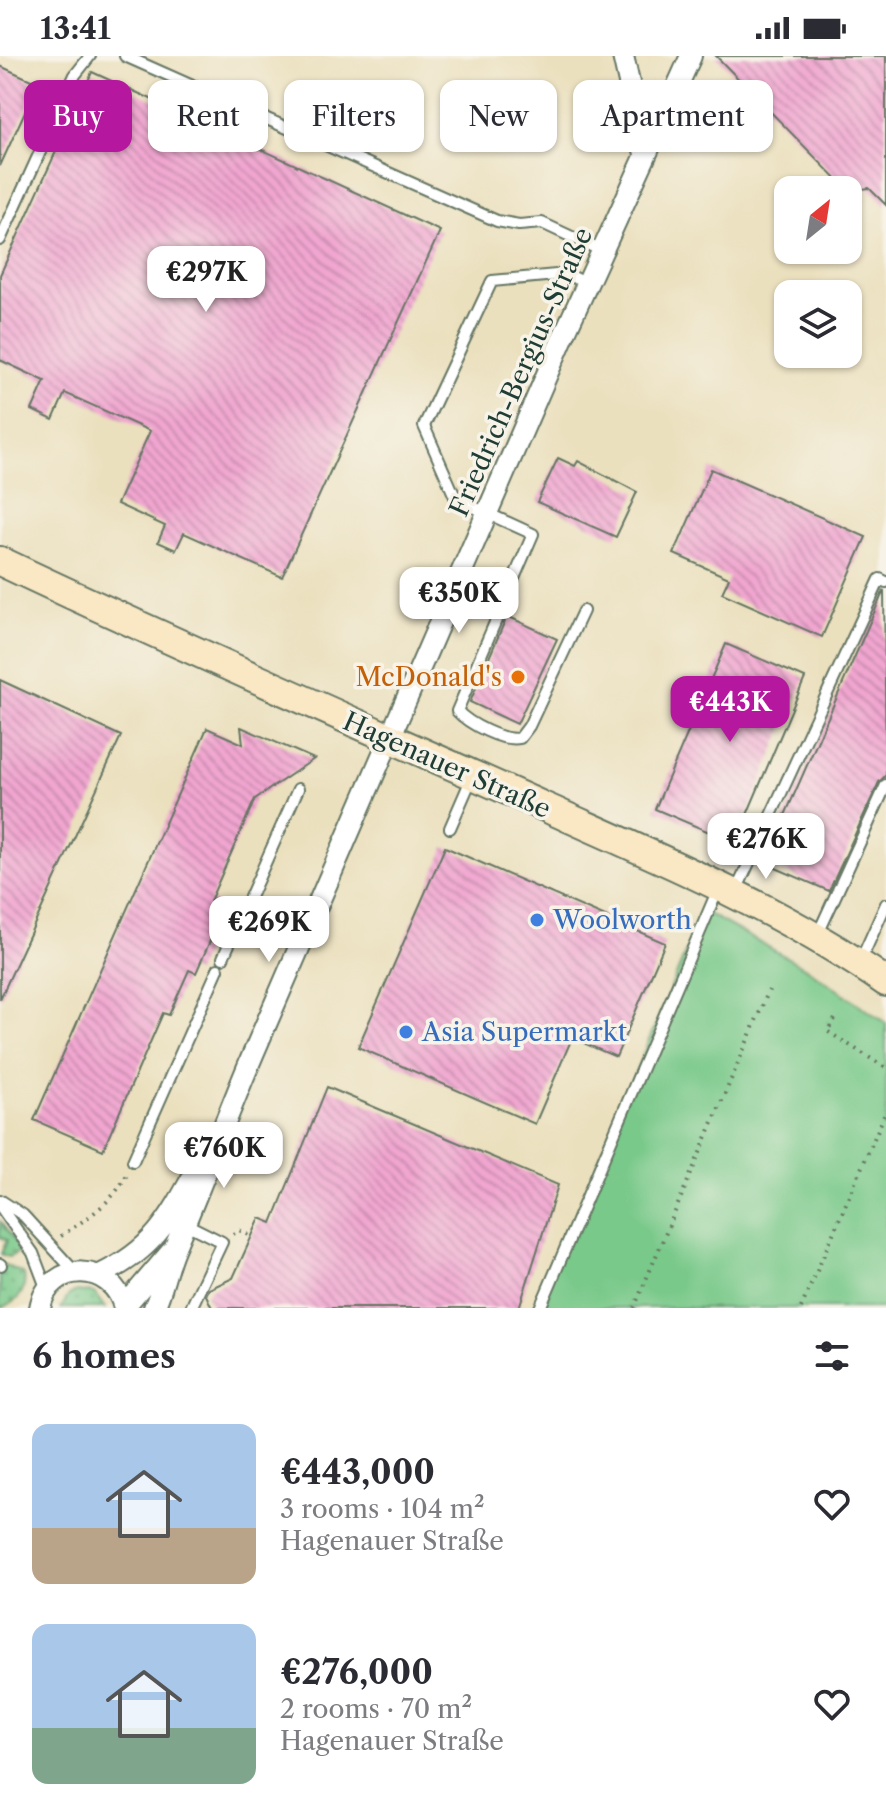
<!DOCTYPE html>
<html lang="en">
<head>
<meta charset="utf-8">
<style>
	body { margin:0; font-family:"Libre Caslon Text",serif; background:#f7f7f7; color:#2b2b33; height:100vh; display:flex; flex-direction:column; font-size:30px; white-space:nowrap }
	* { box-sizing:border-box; margin:0 }
	p { font-size:26px; color:#7c7c81 }
	.icon { flex:none; width:44px; height:44px; fill:none; stroke:currentColor; stroke-width:2; stroke-linecap:round; stroke-linejoin:round }
	.map { position:relative; height:1252px; overflow:hidden }
	.side { display:flex; flex-direction:column; background:#fff; flex:1 }
	.side>* { flex:none }
	.hud { position:absolute; left:24px; top:24px; width:838px; height:72px; display:flex; gap:16px }
	.needle { width:52px; rotate:30deg }
	.tools { position:absolute; left:774px; top:120px; display:grid; gap:16px }
	.tools a { display:grid; place-items:center; width:88px; height:88px; border-radius:16px; background:#fff; box-shadow:0 2px 6px #0004; font-size:40px }
	.price { position:absolute; translate:-50% -68px; padding:0 18px; border-radius:16px; background:#fff; color:#222; font-size:26px; line-height:52px; filter:drop-shadow(0 2px 4px #0008) }
	.price::after { content:''; position:absolute; left:50%; top:48px; width:24px; height:18px; margin-left:-12px; background:inherit; clip-path:polygon(0 0,100% 0,50% 100%) }
	.price.current { background:#b5179e; color:#fff }
	ul { padding:0; list-style:none }
	li { display:flex; align-items:center; gap:24px; height:200px; padding:0 32px }
	li span { display:grid; place-items:center; flex:none; width:224px; height:160px; border-radius:16px; color:#555 }
	li>.icon { margin-inline-start:auto }
	span .icon { width:96px; height:96px; fill:#fffc; stroke-width:1 }
	li b { font-size:34px }
	h2 { display:flex; justify-content:space-between; align-items:center; height:96px; padding:0 32px; font-size:34px }
	.pill { padding:0 28px; border-radius:16px; background:#fff; box-shadow:0 2px 6px #0004; font-size:28px; line-height:72px }
	.pill.current { background:#b5179e; color:#fff }
	.status { display:flex; justify-content:space-between; align-items:center; height:56px; padding:0 40px; background:#fff; direction:ltr }
	.status svg { height:22px; fill:currentColor }
	.map>svg:first-child { display:block }
	.grass { fill:url(#grass-dots); stroke:#4c835f; stroke-width:2 }
	.garden { fill:#79c98a; stroke:#4c835f; stroke-width:2 }
	.building { fill:url(#building-back-hatch) }
	.lines { fill:none; stroke-linecap:round; stroke-linejoin:round }
	.lane-casing { stroke:#667664; stroke-width:14 }
	.street-casing { stroke:#667664; stroke-width:24 }
	.secondary-casing { stroke:#667664; stroke-width:32 }
	.path { stroke:#667664; stroke-width:4; stroke-dasharray:2 6; stroke-linecap:butt }
	.lane { stroke:#fff; stroke-width:10 }
	.street { stroke:#fff; stroke-width:20 }
	.secondary { stroke:#fae7c3; stroke-width:28 }
	.food-dot { fill:#e8710a; stroke:#f7f3e8; stroke-width:3 }
	.shop-dot { fill:#3f7fe0; stroke:#f7f3e8; stroke-width:3 }
	.labels { text-anchor:middle; dominant-baseline:central; stroke-width:7; stroke-linejoin:round; paint-order:stroke }
	.street-label { font-size:26px; fill:#1f3d34; stroke:#f7f3e8 }
	.food-label { font-size:26px; fill:#c56008; stroke:#f7f3e8; text-anchor:end }
	.shop-label { font-size:26px; fill:#366cbe; stroke:#f7f3e8; text-anchor:start }
</style>
</head>
<body>
<div class="status"><b>13:41</b><svg viewBox="0 0 49 12"><path d="M0 12V9h3v3zM5 12V6h3v6zM10 12V3h3v9zM15 12V0h3v12zM26 1h20v11H26zM47 4h2v5h-2z"/></svg></div>
<div class="map">
<svg width="886" height="1252" viewBox="0 0 886 1252">
	<defs>
		<pattern id="grass-dots" width="8" height="8" patternUnits="userSpaceOnUse" patternTransform="scale(2)"><rect width="8" height="8" fill="#79c98a"/><path d="M2 2h.1M6 6h.1" fill="none" stroke="#63a472" stroke-width="1.8" stroke-linecap="round"/></pattern>
		<pattern id="building-back-hatch" width="6" height="6" patternUnits="userSpaceOnUse" patternTransform="scale(2)"><rect width="6" height="6" fill="#f1a6d0"/><path d="M-1 5l2 2M0 0l6 6M5-1l2 2" fill="none" stroke="#c388aa"/></pattern>
	</defs>
	<rect width="100%" height="100%" fill="#f7f3e8"/>
	<filter id="ink" filterUnits="userSpaceOnUse"><feTurbulence type="fractalNoise" baseFrequency=".0125" numOctaves="2"/><feDisplacementMap in="SourceGraphic" scale="16" xChannelSelector="R" yChannelSelector="G"/><feConvolveMatrix kernelMatrix="1 2 1 2 8 2 1 2 1" color-interpolation-filters="sRGB"/></filter>
	<filter id="wash" filterUnits="userSpaceOnUse"><feTurbulence type="fractalNoise" baseFrequency=".006" numOctaves="4" result="noise"/><feDisplacementMap in="SourceGraphic" scale="32" xChannelSelector="R" yChannelSelector="G"/><feGaussianBlur stdDeviation="1.8" result="paint"/><feColorMatrix in="noise" values="0 0 0 0 0 0 0 0 0 0 0 0 0 0 0 0 0 1.4 0 .05"/><feComposite in="paint" operator="in"/></filter>
	<g filter="url(#wash)">
		<rect width="100%" height="100%" fill="#ebe0be"/>
		<path class="grass" d="M0 1165 22 1195 9 1201 1 1198 7 1184 0 1181Z
			M5 1209 24 1218C27 1236 17 1247 0 1252V1221Z
			M77 1235 94 1237 105 1252H61L69 1239Z"/>
		<path class="garden" d="M703 855 808 913 886 967V1252H537Z"/>
		<g id="blocks">
			<path class="building" d="M716 0H886V149L869 132 848 135Z
				M0 10 38 27 0 110Z
				M92 16 440 175 282 521 184 477 176 494 158 486 165 470 117 448 150 375 65 337 53 364 32 354 45 325 0 304V219Z
				M558 402 575 410 578 405 637 436 616 481 537 446Z
				M711 413 866 481 822 581 722 537 729 522 674 498Z
				M884 534 886 719 879 726 829 835 764 807Z
				M507 560 557 583 517 668 470 646Z
				M726 588 805 622 735 787 655 753Z
				M0 624 121 680 0 943Z
				M241 671 314 703 255 743 210 845 225 851 196 917 189 914 169 959 163 957 103 1094 34 1064 207 672 243 688Z
				M445 791 665 887 616 1001 572 982 535 1068 358 991Z
				M327 1031 558 1129 519 1252H212L206 1239 209 1233 233 1222 260 1162 272 1167Z"/>
		</g>
	</g>
	<g filter="url(#ink)">
		<use href="#blocks" fill-opacity="0" stroke="#667664" stroke-width="2"/>
		<g class="lines">
			<g class="lane-casing">
				<path id="lane" d="M125 0 497 165 519 169 542 167 602 195
					M0 184 75 19 90 0
					M583 555 529 670 520 682C503 686 469 668 457 655L533 478 456 443 424 370 492 225 567 218 587 228
					M450 772 473 719
					M736 835 880 523 886 526
					M817 880 886 729
					M223 902 298 733
					M860 906 886 848
					M133 1105 218 913
					M0 1144 23 1159 75 1216
					M0 1150 33 1197 47 1234
					M186 1168 222 1186 191 1252
					M0 1208 1 1209
					M540 1252 719 831"/>
			</g>
			<g class="street-casing">
				<path id="street" d="M623 0 645 98
					M100 1219C155 1193 170 1162 198 1111
					M124 1251 171 1196
					M40 1252C49 1203 114 1206 124 1252
					M154 1252C163 1233 166 1212 174 1193 202 1128 226 1062 254 996L564 279 691 0"/>
			</g>
			<g class="secondary-casing">
				<path id="secondary" d="M0 505C181 591 364 670 547 752 663 804 781 853 886 926"/>
			</g>
			<path class="path" d="M835 963 827 975 886 1012
				M233 1178 239 1174 251 1180
				M61 1180C87 1162 113 1147 127 1118
				M634 1252 769 934
				M801 1252 886 1055"/>
			<use href="#lane" class="lane"/>
			<use href="#street" class="street"/>
			<use href="#secondary" class="secondary"/>
		</g>
	</g>
	<circle class="food-dot" cx="518" cy="621" r="8"/>
	<g class="shop-dot">
		<circle cx="537" cy="864" r="8"/>
		<circle cx="406" cy="976" r="8"/>
	</g>
	<g class="labels">
		<g class="street-label">
			<text transform="translate(521 316) rotate(-66)">Friedrich-Bergius-Straße</text>
			<text transform="translate(447 709) rotate(24)">Hagenauer Straße</text>
		</g>
		<g class="food-label">
			<text x="502" y="621">McDonald's</text>
		</g>
		<g class="shop-label">
			<text x="553" y="864">Woolworth</text>
			<text x="422" y="976">Asia Supermarkt</text>
		</g>
	</g>
</svg>
<div class="tools">
<a><svg class="needle" viewBox="-14 -14 28 28"><path d="M0-13l5 13h-10z" fill="#e53935"/><path d="M0 13l5-13h-10z" fill="#7c7c81"/></svg></a>
<a><svg class="icon" aria-label="layers" viewBox="0 0 24 24"><path d="M12 4l9 5-9 5-9-5zM3 14l9 5 9-5"/></svg></a>
</div>
<b class="price" style="left:206px;top:258px">€297K</b>
<b class="price" style="left:459px;top:579px">€350K</b>
<b class="price current" style="left:730px;top:688px">€443K</b>
<b class="price" style="left:766px;top:825px">€276K</b>
<b class="price" style="left:269px;top:908px">€269K</b>
<b class="price" style="left:224px;top:1134px">€760K</b>
<div class="hud">
<a class="pill current">Buy</a>
<a class="pill">Rent</a>
<a class="pill">Filters</a>
<a class="pill">New</a>
<a class="pill">Apartment</a>
</div>
</div>
<section class="side">
<h2>6 homes<svg class="icon" aria-label="filters" viewBox="0 0 24 24"><path d="M4 7h16M4 17h16"/><circle cx="9" cy="7" r="2"/><circle cx="15" cy="17" r="2"/></svg></h2>
<ul>
<li><span style="background:linear-gradient(#a9c7e8 65%,#b9a48a 0)"><svg class="icon" aria-label="home" viewBox="0 0 24 24"><path d="M3 11l9-7 9 7M6 9v11h12V9"/></svg></span><div><b>€443,000</b><p>3 rooms · 104 m²</p><p>Hagenauer Straße</p></div><svg class="icon" aria-label="heart" viewBox="0 0 24 24"><path d="M12 20l-8-8c-3-5 5-10 8-4 3-6 11-1 8 4z"/></svg></li>
<li><span style="background:linear-gradient(#a9c7e8 65%,#7fa58c 0)"><svg class="icon" aria-label="home" viewBox="0 0 24 24"><path d="M3 11l9-7 9 7M6 9v11h12V9"/></svg></span><div><b>€276,000</b><p>2 rooms · 70 m²</p><p>Hagenauer Straße</p></div><svg class="icon" aria-label="heart" viewBox="0 0 24 24"><path d="M12 20l-8-8c-3-5 5-10 8-4 3-6 11-1 8 4z"/></svg></li>
</ul>
</section>
</body>
</html>
